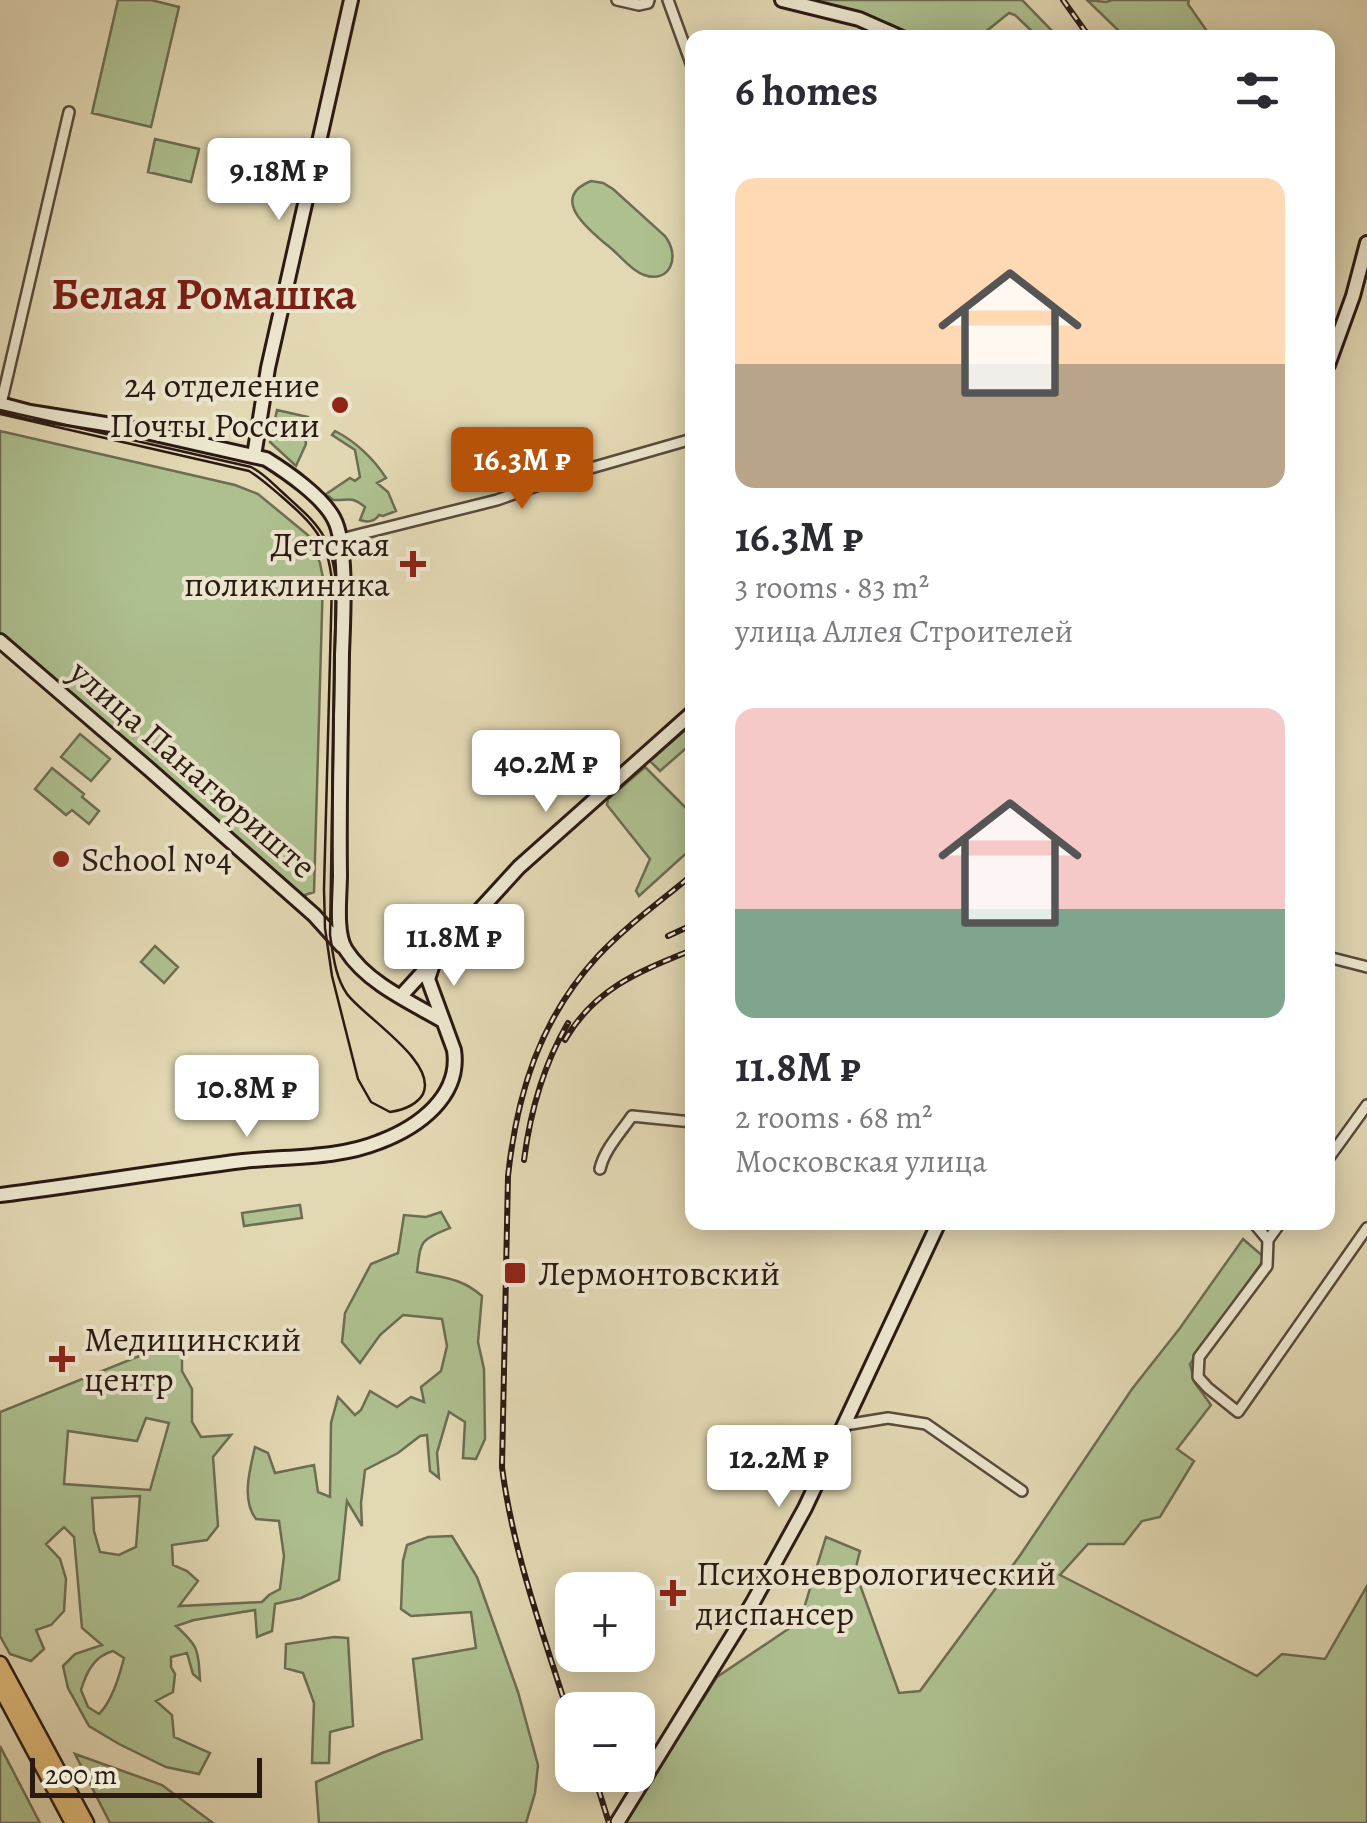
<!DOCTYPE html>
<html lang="en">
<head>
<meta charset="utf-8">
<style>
	body { margin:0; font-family:Alegreya,serif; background:#f2f2f3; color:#2b2b33; height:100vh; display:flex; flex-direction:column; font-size:38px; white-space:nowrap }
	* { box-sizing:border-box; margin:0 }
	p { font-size:32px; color:#7c7c81 }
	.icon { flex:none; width:55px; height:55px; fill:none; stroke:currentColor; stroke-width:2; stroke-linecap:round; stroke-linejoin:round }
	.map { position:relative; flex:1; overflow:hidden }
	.side { position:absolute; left:685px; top:30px; width:650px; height:1200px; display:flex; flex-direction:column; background:#fff; border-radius:20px; box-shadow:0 5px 25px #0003 }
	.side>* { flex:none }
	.buttons { position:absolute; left:555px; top:1572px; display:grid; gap:20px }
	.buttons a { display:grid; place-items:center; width:100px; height:100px; border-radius:20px; background:#fff; box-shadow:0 5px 25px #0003; font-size:50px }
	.scale { position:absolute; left:30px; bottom:25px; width:232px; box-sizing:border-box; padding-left:10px; border:5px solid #2b1a13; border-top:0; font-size:28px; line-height:35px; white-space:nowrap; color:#2b1a13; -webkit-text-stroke:8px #ece6ce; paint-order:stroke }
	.price { position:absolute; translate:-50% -85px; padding:0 22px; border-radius:10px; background:#fff; color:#222; font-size:32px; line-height:65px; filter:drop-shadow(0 2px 5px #0008) }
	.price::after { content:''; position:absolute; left:50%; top:60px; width:30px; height:22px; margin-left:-15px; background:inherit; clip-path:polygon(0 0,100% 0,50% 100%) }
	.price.on { background:#b45309; color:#fff }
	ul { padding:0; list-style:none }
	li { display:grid; align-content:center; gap:20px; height:530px; padding:0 50px }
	li span { display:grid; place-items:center; height:310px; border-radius:20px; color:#555 }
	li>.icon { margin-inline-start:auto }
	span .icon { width:180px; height:180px; fill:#fffc; stroke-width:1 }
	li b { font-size:42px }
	h2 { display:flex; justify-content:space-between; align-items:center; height:120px; padding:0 50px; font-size:42px }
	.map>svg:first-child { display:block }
	.green { fill:#aec090; stroke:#6c6d52; stroke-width:2.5; fill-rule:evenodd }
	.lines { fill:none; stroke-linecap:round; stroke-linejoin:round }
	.street-casing { stroke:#594a3b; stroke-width:14 }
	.secondary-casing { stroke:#2b1a13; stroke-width:18 }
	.primary-casing { stroke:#2b1a13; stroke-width:19 }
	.street { stroke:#ece6ce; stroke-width:9 }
	.secondary { stroke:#ece6ce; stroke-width:12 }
	.primary { stroke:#e1bc7a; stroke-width:14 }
	.tram { stroke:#2b1a13; stroke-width:2.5 }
	.rail-casing { stroke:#2b1a13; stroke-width:6 }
	.rail { stroke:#ece6ce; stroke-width:2.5; stroke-dasharray:8; stroke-linecap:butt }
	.poi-dot { fill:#8f2418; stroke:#ece6ce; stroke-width:4 }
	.labels { text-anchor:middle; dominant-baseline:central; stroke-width:8; stroke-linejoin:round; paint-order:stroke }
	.poi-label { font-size:35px; fill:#2b1a13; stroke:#ece6ce; text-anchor:start }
	.street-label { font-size:35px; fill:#2b1a13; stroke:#ece6ce }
	.district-label { font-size:45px; font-weight:bold; fill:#7a1f14; stroke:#ece6ce }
</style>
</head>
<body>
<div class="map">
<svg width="1367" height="1823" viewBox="0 0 1367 1823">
	<rect width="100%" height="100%" fill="#e2d8b3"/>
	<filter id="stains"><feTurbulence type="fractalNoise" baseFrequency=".002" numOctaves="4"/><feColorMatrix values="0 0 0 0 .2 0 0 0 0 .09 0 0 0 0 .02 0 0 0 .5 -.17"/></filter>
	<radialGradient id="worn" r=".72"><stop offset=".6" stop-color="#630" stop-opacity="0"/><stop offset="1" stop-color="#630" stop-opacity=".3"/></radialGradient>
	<path class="green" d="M118 0H151L179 7 151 127 92 113Z
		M804 0H1022L1058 37H1038L1015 15 1009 13 979 37H914L892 25 859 13Z
		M1087 0 1106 2 1112 0H1189L1188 4 1211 37H1122L1118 30Z
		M155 139 199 149 191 182 148 172Z
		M591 181 603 183 613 189 665 236C681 257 670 284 644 275 632 271 622 258 613 250 594 234 546 199 591 181Z
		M277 410 308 417V422L313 426 311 434 305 437 306 444 296 466 270 442Z
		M0 431 235 485 258 494 309 536 320 563 323 578 314 892 302 896 0 634Z
		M335 431C355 441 374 459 386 478L377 483 388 492 396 511 383 516 379 515C375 521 368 523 360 520L365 507C350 495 349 501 333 500L326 494 350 478 355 481 360 477 355 450 332 435Z
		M692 724V743L660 771 650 761Z
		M80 734 110 759 91 781 61 757Z
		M645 767 692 814V848L639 896 636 891 650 859 607 805 608 799Z
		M52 768 84 794 82 797 99 811 89 824 72 810 66 815 35 789Z
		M155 946 178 967 164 983 141 962Z
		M300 1205 302 1218 244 1226 242 1213Z
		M441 1212 450 1228C419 1241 421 1240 417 1272 443 1278 460 1277 482 1296L478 1342 484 1369 485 1439 476 1459 463 1458 465 1422 449 1412 437 1453 439 1478 430 1471 427 1435 420 1436 398 1453 365 1470 361 1503 362 1526 347 1501 339 1580 301 1598 275 1604 272 1631 257 1637 255 1610 194 1620 176 1626C198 1646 198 1648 200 1680L193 1674 187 1653 171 1657V1667L175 1674 173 1692 156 1701 172 1715 174 1737 210 1753 199 1774 166 1767 119 1744 89 1726 68 1688 63 1666 75 1654 102 1645 82 1628 74 1537 64 1527 46 1544 60 1559 66 1579 64 1611 51 1625 36 1630 44 1649 31 1661 10 1654 0 1636V1412L169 1344 182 1347V1371L192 1389V1422L201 1437 231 1435 213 1457 218 1526 207 1540 172 1545 173 1565 187 1571 198 1581 179 1606 262 1602 269 1595 280 1589 284 1556 279 1521 256 1519C241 1500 250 1469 255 1447L268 1453 275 1473 314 1465 318 1492 330 1497 331 1423 338 1397 355 1415 361 1410 370 1391 397 1407 411 1397 424 1402 421 1387 441 1371 447 1346 442 1319 403 1315 380 1335 360 1363 342 1342 345 1313 371 1264 398 1253 404 1215 426 1217ZM146 1418 169 1423 150 1490 64 1484 68 1431 137 1441ZM140 1496 136 1547 119 1555 100 1552 94 1531 92 1498ZM113 1651 124 1658C119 1677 112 1701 99 1714L88 1707 81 1690C86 1673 94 1656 113 1651Z
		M1243 1239 1265 1258 1190 1364 1195 1383 1211 1405 1177 1449 1194 1461 1160 1517 1142 1521 1124 1544H1088L1060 1575 1257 1676 1282 1654 1325 1659 1367 1586V1823H624L717 1677 800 1621 826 1537 860 1551 855 1571 899 1693 920 1691 1021 1554 1132 1389 1180 1328Z
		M452 1536 477 1577 518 1692 538 1765 535 1793 526 1823H319L316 1782 382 1753 422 1739 413 1659 476 1648 471 1612 411 1616 401 1609 403 1561 407 1545 428 1537Z
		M334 1637 348 1638 353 1726 330 1732 329 1763H312L314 1703 303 1673 285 1668 286 1644Z
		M0 1746 40 1823H0Z
		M75 1754 162 1785 213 1823H110Z"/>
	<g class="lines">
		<g class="street-casing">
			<path id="street" d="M617 0 639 5 648 3 649 0
				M668 0 692 66
				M1 404 69 112
				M341 539 497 500 570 474 692 439
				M1328 957 1367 967
				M1328 1159 1367 1105
				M600 1169C604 1150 621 1132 632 1116L692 1122
				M1253 1222 1268 1240 1267 1266 1199 1357 1198 1377 1208 1388 1238 1412 1367 1228
				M1268 1240 1281 1222
				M845 1425 888 1418 926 1424 1022 1491"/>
		</g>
		<g class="secondary-casing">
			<path id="secondary" d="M782 0 859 19 902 38
				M1328 365 1353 296 1367 243
				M0 404 30 412 124 427 266 459C287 472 323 497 334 519 348 545 343 623 342 654 341 728 339 802 340 875 340 895 335 934 346 950 367 983 410 1002 443 1021
				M254 456 268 368 351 0
				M0 641 150 770 314 915 342 946
				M401 996 519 867 692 713
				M0 1195C81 1185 162 1171 243 1161 288 1156 337 1159 379 1142 419 1127 461 1096 454 1050L428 979 436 955
				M617 1823 752 1604 805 1508 939 1222"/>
		</g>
		<g class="primary-casing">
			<path id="primary" d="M0 1664 86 1823
				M0 1686 73 1823"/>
		</g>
		<use href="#street" class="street"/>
		<use href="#secondary" class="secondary"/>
		<use href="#primary" class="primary"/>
		<path class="tram" d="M0 410 251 467C263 473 271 482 281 491 316 523 331 533 336 582L330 935C333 954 335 977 347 994 364 1017 438 1062 423 1094 416 1106 403 1110 390 1112L371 1102 358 1079 332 976 325 928 324 889 332 582C328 538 313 524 281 496 270 487 261 478 249 471L0 414"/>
		<g class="rail-casing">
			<path id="rail" d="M1063 0 1090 38
				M668 936 692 925
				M565 1040C595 988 640 971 692 950
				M524 1160C530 1113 544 1064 568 1023
				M572 1726C546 1641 513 1555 502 1467L508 1176C517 1093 540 1019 598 956 626 926 661 901 692 875
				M594 1775 609 1823"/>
		</g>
		<use href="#rail" class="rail"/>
	</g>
	<g class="poi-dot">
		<circle cx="340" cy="405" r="10"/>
		<path d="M408 549h10v10h10v10h-10v10h-10v-10h-10v-10h10z"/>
		<circle cx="61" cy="859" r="10"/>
		<rect x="503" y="1261" width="24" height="24" rx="5"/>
		<path d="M57 1344h10v10h10v10h-10v10h-10v-10h-10v-10h10z"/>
		<path d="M668 1578h10v10h10v10h-10v10h-10v-10h-10v-10h10z"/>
	</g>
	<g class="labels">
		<g class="poi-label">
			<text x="320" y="385" text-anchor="end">24 отделение<tspan x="320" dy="40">Почты России</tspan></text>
			<text x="390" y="544" text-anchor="end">Детская<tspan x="390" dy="40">поликлиника</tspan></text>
			<text x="81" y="859">School №4</text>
			<text x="538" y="1273">Лермонтовский</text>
			<text x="84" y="1339">Медицинский<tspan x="84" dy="40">центр</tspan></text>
			<text x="696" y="1573">Психоневрологический<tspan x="696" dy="40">диспансер</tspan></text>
		</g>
		<g class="street-label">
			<text transform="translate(193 769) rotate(41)">улица Панагюриште</text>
		</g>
		<g class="district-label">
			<text x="204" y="294">Белая Ромашка</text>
		</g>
	</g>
	<rect width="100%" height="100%" filter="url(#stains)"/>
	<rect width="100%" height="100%" fill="url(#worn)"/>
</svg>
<div class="buttons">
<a>+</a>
<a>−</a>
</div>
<div class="scale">200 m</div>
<b class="price" style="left:279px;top:223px">9.18M ₽</b>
<b class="price on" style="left:522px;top:512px">16.3M ₽</b>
<b class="price" style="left:546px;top:815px">40.2M ₽</b>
<b class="price" style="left:454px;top:989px">11.8M ₽</b>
<b class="price" style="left:247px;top:1140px">10.8M ₽</b>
<b class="price" style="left:779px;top:1510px">12.2M ₽</b>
<section class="side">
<h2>6 homes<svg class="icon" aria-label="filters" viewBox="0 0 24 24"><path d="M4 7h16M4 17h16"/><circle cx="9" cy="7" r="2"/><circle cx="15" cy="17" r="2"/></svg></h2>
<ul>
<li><span style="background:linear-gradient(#ffd9b3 60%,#b9a48a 0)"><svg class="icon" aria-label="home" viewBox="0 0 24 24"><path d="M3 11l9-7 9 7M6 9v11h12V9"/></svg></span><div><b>16.3M ₽</b><p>3 rooms · 83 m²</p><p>улица Аллея Строителей</p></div></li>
<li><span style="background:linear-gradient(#f6c9c9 65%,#7fa58c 0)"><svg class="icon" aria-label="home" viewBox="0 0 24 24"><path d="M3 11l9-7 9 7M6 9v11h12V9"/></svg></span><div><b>11.8M ₽</b><p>2 rooms · 68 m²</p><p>Московская улица</p></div></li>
</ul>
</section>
</div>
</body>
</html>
